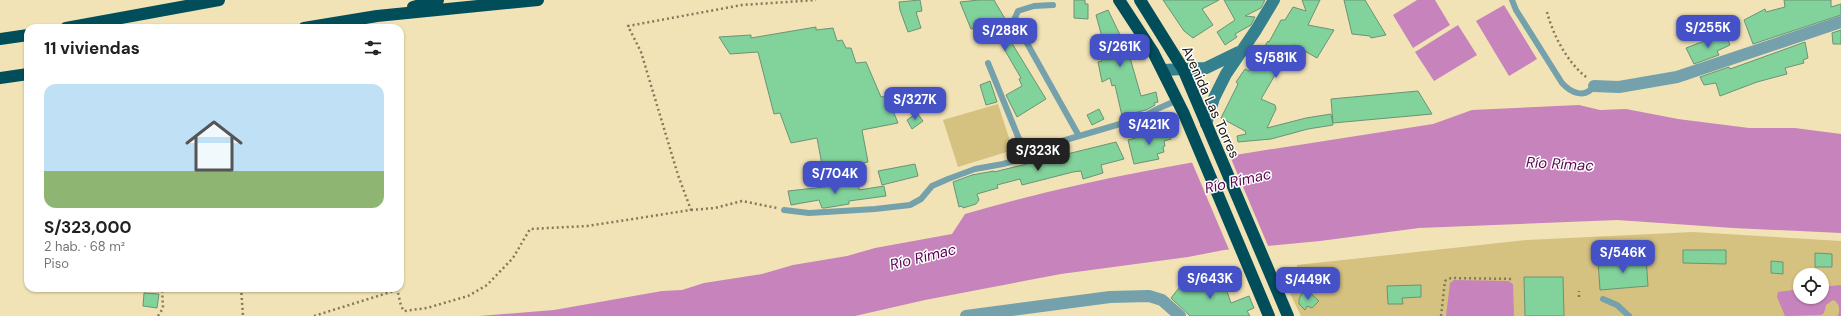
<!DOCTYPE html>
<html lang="es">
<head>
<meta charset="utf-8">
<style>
	body { margin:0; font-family:"DM Sans",sans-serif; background:#f6f6f6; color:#202124; height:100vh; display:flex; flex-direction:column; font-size:15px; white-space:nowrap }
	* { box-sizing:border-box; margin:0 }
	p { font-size:13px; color:#757577 }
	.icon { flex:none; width:22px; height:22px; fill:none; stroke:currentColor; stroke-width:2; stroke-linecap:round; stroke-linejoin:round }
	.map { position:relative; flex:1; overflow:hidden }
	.sheet { position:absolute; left:24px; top:24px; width:380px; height:268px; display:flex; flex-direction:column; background:#fff; border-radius:12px; box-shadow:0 1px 3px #0004 }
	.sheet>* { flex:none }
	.buttons { position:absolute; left:1793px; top:268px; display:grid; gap:8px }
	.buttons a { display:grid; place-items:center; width:36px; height:36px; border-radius:50%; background:#fff; box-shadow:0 1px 3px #0004; font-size:20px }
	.price { position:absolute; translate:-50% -34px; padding:0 9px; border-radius:8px; background:#4552c7; color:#fff; font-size:13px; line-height:26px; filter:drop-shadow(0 1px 2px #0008) }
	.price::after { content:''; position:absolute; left:50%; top:24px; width:12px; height:9px; margin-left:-6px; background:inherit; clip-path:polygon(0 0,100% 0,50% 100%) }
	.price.on { background:#222; color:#fff }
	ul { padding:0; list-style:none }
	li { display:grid; align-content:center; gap:8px; height:212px; padding:0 20px }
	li+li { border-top:1px solid #e0e0e0 }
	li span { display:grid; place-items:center; height:124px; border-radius:12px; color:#555 }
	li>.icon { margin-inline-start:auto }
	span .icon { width:72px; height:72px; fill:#fffc; stroke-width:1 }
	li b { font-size:17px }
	h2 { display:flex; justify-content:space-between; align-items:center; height:48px; padding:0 20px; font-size:17px }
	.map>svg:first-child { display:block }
	.green { fill:#d5c180; fill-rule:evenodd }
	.water { fill:#c783bc }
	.pier { fill:#f1e3b5 }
	.building { fill:#82d29b; stroke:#6b9376 }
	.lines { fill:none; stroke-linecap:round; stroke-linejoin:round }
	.path { stroke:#83795b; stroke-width:2.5; stroke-dasharray:2 3; stroke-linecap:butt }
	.lane { stroke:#74a1ab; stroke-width:6 }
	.street { stroke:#74a1ab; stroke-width:12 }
	.secondary { stroke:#35808f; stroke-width:12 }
	.highway { stroke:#014e5a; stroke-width:12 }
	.labels { text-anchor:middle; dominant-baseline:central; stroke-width:3; stroke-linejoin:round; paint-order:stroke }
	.street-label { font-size:14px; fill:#151002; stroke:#fff }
	.water-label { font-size:15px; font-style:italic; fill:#5c0554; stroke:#fff }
</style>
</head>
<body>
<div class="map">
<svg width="1841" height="316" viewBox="0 0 1841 316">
	<rect width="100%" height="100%" fill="#f1e3b5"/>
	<path class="green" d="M998 104 1013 150 958 167 943 120Z
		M1693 232 1841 241V316H1301L1286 285 1299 281 1297 265 1527 240ZM1800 275H1822V297H1800Z"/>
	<path class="water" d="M1417 0H1435L1450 25 1413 48 1393 15Z
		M1504 5 1537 59 1509 76 1476 21Z
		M1458 25 1477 55 1434 81 1415 52Z
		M1579 105 1600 110 1626 109 1678 119 1749 128H1795L1841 134V233L1733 228 1617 220 1419 228 1320 241 1224 250 1188 257 1061 274 925 300 855 316H479L554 310 662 291 682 290 704 283 762 274 793 265 847 256 875 248 952 234 965 214C1118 169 1276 149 1433 124L1472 110Z
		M1454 280 1508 281 1513 284 1514 316H1446L1450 283Z
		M1841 285V316H1838C1840 310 1840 303 1833 300L1826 305 1824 313 1821 315 1785 316 1777 297 1778 292 1800 289V297H1822V287Z"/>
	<path class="pier" d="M1229 154 1269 248 1230 252 1191 160Z"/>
	<path class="building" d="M920 0 922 11 916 12 921 28 908 32 900 10 899 2Z
		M979 0H994L1011 29 1005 32 1046 99 1017 117 1006 95 1022 86 1019 79 1021 78 990 25 971 29 960 2Z
		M1074 0H1085V4H1088V19L1074 18Z
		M1163 0H1219L1202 9 1213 25 1193 38 1184 31Z
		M1224 0H1265L1261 8 1245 16 1255 17 1251 25 1235 34 1237 37 1225 45 1217 32 1235 20Z
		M1302 0H1320L1308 25 1334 30 1317 58 1294 45 1292 46 1261 99 1275 105 1276 109 1267 128 1306 118 1331 114 1333 125 1308 129 1271 139 1238 142 1237 136 1246 134 1245 131 1221 118 1238 84 1236 82 1245 69 1249 71 1268 41 1269 42 1281 20H1285L1293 7 1306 11Z
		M1344 0H1365L1386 35 1371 38 1370 36 1352 34Z
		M1784 0H1831V7L1841 4V15L1753 44 1744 20 1765 9 1766 12 1785 7Z
		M1108 10 1121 37H1124L1141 96 1156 92 1158 102 1154 103 1155 105 1146 110 1122 116 1115 85 1112 86 1110 78 1102 82 1098 62 1102 61 1094 40 1102 37 1096 15Z
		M816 27V30L833 28 837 41 842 40 846 48H851L856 63 866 62 881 97 887 96 898 123 862 130 868 162 823 170 817 138 791 143 780 113 774 114 758 52 730 54 719 37 751 35V38Z
		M1841 30V44H1833L1832 33Z
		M1725 33 1730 45 1717 51 1719 55 1694 64 1686 48Z
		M1805 42 1808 58 1803 60 1804 63 1785 68 1787 74 1757 82 1720 96 1716 83 1704 85 1700 77 1729 67 1730 69Z
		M990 81 997 102 986 105 980 85Z
		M1418 91 1432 114 1333 123 1331 99Z
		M1099 109 1104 119 1092 125 1087 115Z
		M917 113 923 121 912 129 907 120Z
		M1167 127 1171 139 1164 141 1165 146 1163 147 1164 152 1157 154 1159 159 1134 164 1128 140 1158 132 1157 130Z
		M1116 142 1124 159 1101 165 1103 173 1083 179 1081 171 1073 172 1022 185 1020 179 997 185 998 188 977 194 979 200 976 204 963 208 962 206 959 207 953 182 972 175 994 171V172Z
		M915 164 918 176 882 185 878 171Z
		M851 184H859V190L884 186 886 196 849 201V204L825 208H822L819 200 791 205 788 191Z
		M1683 250H1726V264L1683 263Z
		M1815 253 1832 254V267H1815Z
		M1646 258 1648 286 1600 290 1598 261Z
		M1771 261 1783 262V274L1771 273Z
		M1524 277H1563L1564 316H1525Z
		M1223 280 1231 303 1249 296 1254 308 1247 311 1250 316H1190L1171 298 1182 284Z
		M1421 285V297L1402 298 1403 304H1388L1387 286Z
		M144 293 159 294 157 308 143 306Z
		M1302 293H1310L1319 301 1312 308 1307 306 1305 310 1299 304V299Z"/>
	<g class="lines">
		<path class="path" d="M1547 12C1553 35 1567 62 1586 77
			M691 210 715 208 742 201 777 208
			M241 288 243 316
			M397 288 401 306 404 311 427 308 468 296 487 285 513 258 530 229 587 226 691 210 678 175 641 52 628 26 742 5 816 0
			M1579 297V291
			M158 316 163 308 162 288
			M314 316 397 290
			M1441 316 1445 281 1451 278 1514 279"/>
		<path class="lane" d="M1512 0 1516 10 1562 83C1571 93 1585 99 1594 86
			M1053 5 1034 6 1018 11 1014 20 1079 136
			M988 63 1019 139 1026 144 1031 156
			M784 210 809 213 875 209 910 205 921 199 932 186 948 179 975 169 1003 164 1031 156 1062 141 1144 117C1153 109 1166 106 1177 100
			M1603 299 1617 305 1629 316"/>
		<path class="street" d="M1594 86 1619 87 1677 77 1841 22
			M966 316 1110 297 1149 296 1162 300 1180 316"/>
		<path class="secondary" d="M1163 70 1206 68 1239 52
			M1206 124 1214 98 1226 74 1256 30 1274 0"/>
		<path class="highway" d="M1119 0 1153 52 1184 114 1269 316
			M1140 0 1183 69 1288 316
			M413 7 438 0
			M66 28 219 0
			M304 28 377 16 538 0
			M0 39 28 35
			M0 78 28 74"/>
	</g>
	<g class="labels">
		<g class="street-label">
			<text transform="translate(1211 102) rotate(66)">Avenida Las Torres</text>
		</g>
		<g class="water-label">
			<text transform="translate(1560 164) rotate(3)">Río Rímac</text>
			<text transform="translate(1238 181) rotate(-13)">Río Rímac</text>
			<text transform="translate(923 257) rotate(-14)">Río Rímac</text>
		</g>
	</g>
</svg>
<div class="buttons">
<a><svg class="icon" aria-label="locate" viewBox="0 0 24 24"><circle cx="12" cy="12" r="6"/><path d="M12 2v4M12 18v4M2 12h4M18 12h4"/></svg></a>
</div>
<b class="price" style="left:1708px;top:49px">S/255K</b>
<b class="price" style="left:1005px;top:52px">S/288K</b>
<b class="price" style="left:1120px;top:68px">S/261K</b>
<b class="price" style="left:1276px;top:79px">S/581K</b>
<b class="price" style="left:915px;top:121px">S/327K</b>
<b class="price" style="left:1149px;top:146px">S/421K</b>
<b class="price on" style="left:1038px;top:172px">S/323K</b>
<b class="price" style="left:835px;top:195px">S/704K</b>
<b class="price" style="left:1623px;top:274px">S/546K</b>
<b class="price" style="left:1210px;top:300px">S/643K</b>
<b class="price" style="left:1308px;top:301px">S/449K</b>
<section class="sheet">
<h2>11 viviendas<svg class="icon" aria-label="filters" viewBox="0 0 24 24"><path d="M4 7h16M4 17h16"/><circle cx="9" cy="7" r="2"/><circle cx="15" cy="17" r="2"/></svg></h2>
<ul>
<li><span style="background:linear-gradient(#bfe0f5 70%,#8fb573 0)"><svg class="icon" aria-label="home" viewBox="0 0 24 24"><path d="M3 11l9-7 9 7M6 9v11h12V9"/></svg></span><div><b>S/323,000</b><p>2 hab. · 68 m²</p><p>Piso</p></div></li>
</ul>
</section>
</div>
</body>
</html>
